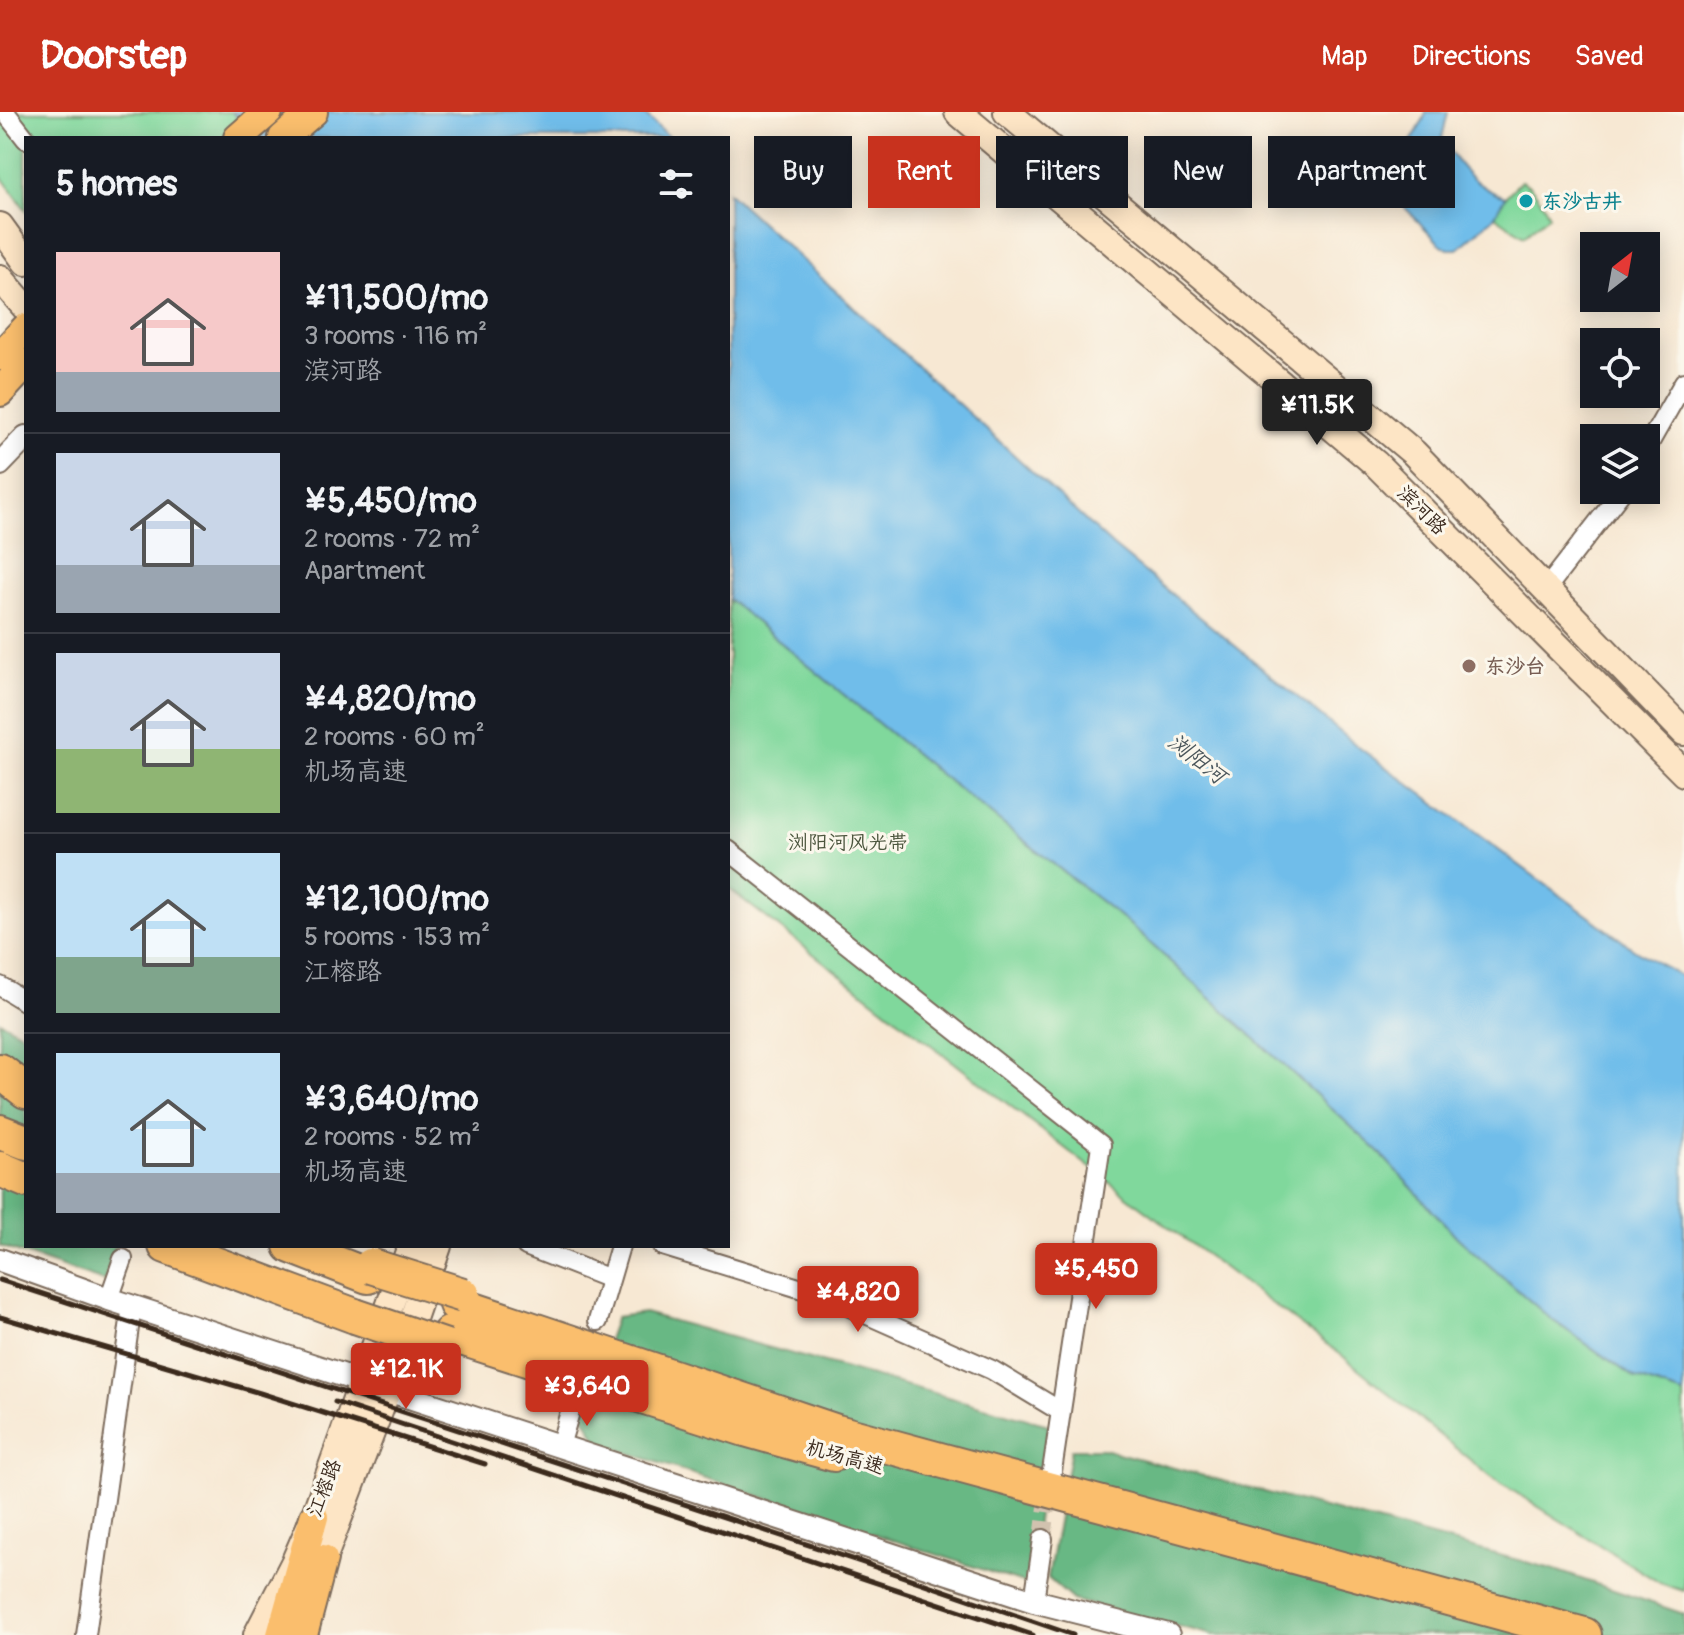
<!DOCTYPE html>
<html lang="en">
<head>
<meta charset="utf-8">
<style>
	body { margin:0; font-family:Pangolin,"LXGW WenKai TC",sans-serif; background:#20242c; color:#f1f3f6; height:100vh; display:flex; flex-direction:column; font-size:30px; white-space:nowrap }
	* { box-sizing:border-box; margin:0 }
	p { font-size:26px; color:#9ea1a6 }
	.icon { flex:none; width:44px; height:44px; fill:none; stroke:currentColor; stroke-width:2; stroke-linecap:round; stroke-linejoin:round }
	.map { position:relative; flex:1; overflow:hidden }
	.details { position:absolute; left:24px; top:24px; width:706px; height:1112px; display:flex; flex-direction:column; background:#171b24; border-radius:0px; box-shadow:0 4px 20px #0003 }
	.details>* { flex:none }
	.banner { position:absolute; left:754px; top:24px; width:760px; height:72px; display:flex; gap:16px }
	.needle { width:52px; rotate:31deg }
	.fabs { position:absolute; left:1580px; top:120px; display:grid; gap:16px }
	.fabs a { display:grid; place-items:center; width:80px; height:80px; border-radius:0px; background:#171b24; box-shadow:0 4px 20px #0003; font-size:40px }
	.price { position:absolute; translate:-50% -68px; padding:0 18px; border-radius:8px; background:#c8321e; color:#fff; font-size:26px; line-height:52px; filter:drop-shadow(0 2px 4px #0008) }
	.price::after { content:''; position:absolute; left:50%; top:48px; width:24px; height:18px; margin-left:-12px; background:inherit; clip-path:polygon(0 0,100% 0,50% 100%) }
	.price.selected { background:#222; color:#fff }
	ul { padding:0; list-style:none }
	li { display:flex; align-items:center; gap:24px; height:200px; padding:0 32px }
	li+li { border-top:2px solid #363941 }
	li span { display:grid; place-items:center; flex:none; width:224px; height:160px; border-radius:0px; color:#555 }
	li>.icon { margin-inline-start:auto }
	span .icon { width:96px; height:96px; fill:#fffc; stroke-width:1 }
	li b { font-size:34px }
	h2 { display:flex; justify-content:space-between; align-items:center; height:96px; padding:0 32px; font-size:34px }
	.chip { padding:0 28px; border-radius:0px; background:#171b24; box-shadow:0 4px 20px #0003; font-size:28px; line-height:72px }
	.chip.selected { background:#c8321e; color:#fff }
	header { display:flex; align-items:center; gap:48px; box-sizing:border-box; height:112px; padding:0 40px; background:#c8321e; color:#fff }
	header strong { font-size:38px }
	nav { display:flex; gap:44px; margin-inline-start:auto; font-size:28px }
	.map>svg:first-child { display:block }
	.green { fill:#80d89c; stroke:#5e815d; stroke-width:2 }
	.forest { fill:#68b884; stroke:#527151; stroke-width:2 }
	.water { fill:#70bdea; stroke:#567484; stroke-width:2 }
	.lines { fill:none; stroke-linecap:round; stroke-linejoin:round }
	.minor-tunnel { stroke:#d1c2af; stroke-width:18; stroke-dasharray:18 9; stroke-linecap:butt }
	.minor-casing { stroke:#7d6c5d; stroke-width:22 }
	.tertiary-casing { stroke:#7d6c5d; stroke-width:26 }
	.secondary-casing { stroke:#7d6c5d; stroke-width:30 }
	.primary-casing { stroke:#7d6c5d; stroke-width:32 }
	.motorway-casing { stroke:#7d6c5d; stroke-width:38 }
	.minor { stroke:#fff; stroke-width:18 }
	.tertiary { stroke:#fff; stroke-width:22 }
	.secondary { stroke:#fde5c5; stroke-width:26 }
	.primary { stroke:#fabe6d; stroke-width:28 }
	.motorway { stroke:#fabe6d; stroke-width:34 }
	.rail { stroke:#3b2a1e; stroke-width:5 }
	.motorway-bridge-casing { stroke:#7d6c5d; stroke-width:38; stroke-linecap:butt }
	.motorway-bridge { stroke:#fabe6d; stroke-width:34 }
	.culture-dot { fill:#0f9aa8; stroke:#fbf7ec; stroke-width:3 }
	.education-dot { fill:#8d6e63; stroke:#fbf7ec; stroke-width:3 }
	.labels { text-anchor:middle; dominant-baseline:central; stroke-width:6; stroke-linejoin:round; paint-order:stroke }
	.culture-label { font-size:20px; font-weight:bold; fill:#0d838f; stroke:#fbf7ec; text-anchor:start }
	.street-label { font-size:20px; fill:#3b2a1e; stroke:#fbf7ec }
	.education-label { font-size:20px; font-weight:bold; fill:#785e54; stroke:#fbf7ec; text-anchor:start }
	.park-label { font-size:20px; fill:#4c563e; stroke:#fbf7ec }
	.water-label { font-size:22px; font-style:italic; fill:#4b565b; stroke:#fbf7ec }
</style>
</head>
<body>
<header>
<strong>Doorstep</strong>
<nav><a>Map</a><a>Directions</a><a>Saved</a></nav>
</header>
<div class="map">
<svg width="1684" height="1523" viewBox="0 0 1684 1523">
	<rect width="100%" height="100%" fill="#fbf7ec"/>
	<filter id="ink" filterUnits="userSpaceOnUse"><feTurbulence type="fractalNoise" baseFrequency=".0125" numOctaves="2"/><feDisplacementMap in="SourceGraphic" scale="16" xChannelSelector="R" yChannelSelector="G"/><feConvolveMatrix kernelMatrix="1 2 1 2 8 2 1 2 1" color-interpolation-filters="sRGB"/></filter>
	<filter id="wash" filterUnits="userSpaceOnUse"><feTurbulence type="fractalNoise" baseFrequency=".006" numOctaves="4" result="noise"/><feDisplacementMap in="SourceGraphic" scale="32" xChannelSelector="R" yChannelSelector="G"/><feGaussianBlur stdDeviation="1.8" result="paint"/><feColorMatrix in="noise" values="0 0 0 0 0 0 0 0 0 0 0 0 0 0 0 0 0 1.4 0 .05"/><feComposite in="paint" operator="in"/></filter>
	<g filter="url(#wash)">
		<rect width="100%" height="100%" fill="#f7e8d3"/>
		<path class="green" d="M0 0H232L256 26H26V98L0 63Z
			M1521 69C1535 75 1542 90 1549 103L1524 124 1495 104 1505 85Z
			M728 487 941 663 1127 810 1378 1039 1458 1126 1551 1207 1635 1266 1684 1282V1479L1660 1471 1491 1365 1344 1245 1127 1084 728 776Z"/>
		<path class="forest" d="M0 909 26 924V1134H116L104 1169 0 1134Z
			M644 1201 1049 1313 1029 1473 599 1331 582 1301 616 1205Z
			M1071 1337H1103L1552 1457 1684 1502V1523H1213L1073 1488 1048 1466Z"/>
		<path class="water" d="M232 0H642L670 26H256Z
			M1426 0H1448L1442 26C1456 52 1475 76 1505 85L1495 104 1458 137H1448L1439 131 1391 81C1383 59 1420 25 1426 0Z
			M728 80 1113 434 1361 637 1635 838 1684 866V1282L1635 1266 1551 1207 1458 1126 1378 1039 1127 810 941 663 728 487Z"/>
	</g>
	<g filter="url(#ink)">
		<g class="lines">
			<path class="minor-tunnel" d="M1043 1427 1050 1371"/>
			<g class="minor-casing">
				<path id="minor" d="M5 0 26 27
					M1646 337 1684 270
					M1546 477 1623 378
					M728 738 1101 1033 1052 1359
					M0 874 26 890
					M526 1134 610 1167
					M662 1134 825 1184 992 1258 1060 1299
					M109 1187 123 1147
					M598 1209 620 1134
					M560 1334 574 1286
					M1034 1489 1043 1427
					M86 1523 132 1194"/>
			</g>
			<g class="tertiary-casing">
				<path id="tertiary" d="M0 352 26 325
					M0 1148 109 1187 1034 1489 1168 1523"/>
			</g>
			<g class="secondary-casing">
				<path id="secondary" d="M958 0 1376 352 1684 661
					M1007 0 1414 341 1684 620
					M0 114 26 150
					M0 166 26 196
					M323 1447 398 1250 438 1134
					M257 1523 295 1449 314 1405 411 1134"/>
			</g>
			<g class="primary-casing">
				<path id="primary" d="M238 26 268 0
					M283 26 313 0
					M0 244 26 216
					M0 280 26 252
					M281 1523 314 1405
					M303 1523 323 1447"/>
			</g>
			<g class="motorway-casing">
				<path id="motorway" d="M0 959 26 979
					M0 1020 26 1030
					M0 1057 26 1068
					M166 1134 355 1204
					M291 1134 368 1164
					M456 1192 837 1320 1584 1523
					M449 1222 745 1317 834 1342"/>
			</g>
			<use href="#minor" class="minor"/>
			<use href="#tertiary" class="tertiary"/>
			<use href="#secondary" class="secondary"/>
			<use href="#primary" class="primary"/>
			<use href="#motorway" class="motorway"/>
			<path class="rail" d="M0 1168 861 1450 1073 1523
				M0 1205 260 1281 485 1352
				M335 1290 1033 1523"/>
			<g class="motorway-bridge-casing">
				<path id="motorway-bridge" d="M371 1154 463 1183
					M355 1204 446 1235"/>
			</g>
			<use href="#motorway-bridge" class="motorway-bridge"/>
		</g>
	</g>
	<circle class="culture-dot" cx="1526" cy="89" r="8"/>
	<circle class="education-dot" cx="1469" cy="554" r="8"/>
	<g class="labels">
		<g class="culture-label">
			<text x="1542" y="89">东沙古井</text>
		</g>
		<g class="street-label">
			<text transform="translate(1422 398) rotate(45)">滨河路</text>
			<text transform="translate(845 1345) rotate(15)">机场高速</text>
			<text transform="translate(324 1376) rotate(-69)">江榕路</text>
		</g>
		<g class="education-label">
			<text x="1485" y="554">东沙台</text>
		</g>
		<g class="park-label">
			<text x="848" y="730">浏阳河风光带</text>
		</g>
		<g class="water-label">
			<text transform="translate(1197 647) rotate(38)">浏阳河</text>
		</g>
	</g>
</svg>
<div class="fabs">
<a><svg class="needle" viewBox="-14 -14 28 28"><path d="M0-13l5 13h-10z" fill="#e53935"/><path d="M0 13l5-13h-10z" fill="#9ea1a6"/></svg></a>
<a><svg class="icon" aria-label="locate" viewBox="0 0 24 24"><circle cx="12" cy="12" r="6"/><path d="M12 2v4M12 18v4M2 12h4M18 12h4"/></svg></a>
<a><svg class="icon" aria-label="layers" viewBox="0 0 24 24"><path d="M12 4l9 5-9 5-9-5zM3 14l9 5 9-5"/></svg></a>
</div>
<b class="price selected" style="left:1317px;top:335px">¥11.5K</b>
<b class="price" style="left:1096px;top:1199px">¥5,450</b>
<b class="price" style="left:858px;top:1222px">¥4,820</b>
<b class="price" style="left:406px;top:1299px">¥12.1K</b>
<b class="price" style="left:587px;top:1316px">¥3,640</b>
<div class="banner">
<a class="chip">Buy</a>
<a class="chip selected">Rent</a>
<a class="chip">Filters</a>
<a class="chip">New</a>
<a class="chip">Apartment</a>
</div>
<section class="details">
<h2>5 homes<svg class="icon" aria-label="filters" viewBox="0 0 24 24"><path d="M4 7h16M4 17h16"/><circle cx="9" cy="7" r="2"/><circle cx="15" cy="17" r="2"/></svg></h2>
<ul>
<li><span style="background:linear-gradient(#f6c9c9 75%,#9aa5b1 0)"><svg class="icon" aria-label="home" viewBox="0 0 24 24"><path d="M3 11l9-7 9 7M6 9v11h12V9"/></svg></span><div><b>¥11,500/mo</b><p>3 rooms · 116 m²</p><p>滨河路</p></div></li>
<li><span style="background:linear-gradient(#c9d6e8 70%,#9aa5b1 0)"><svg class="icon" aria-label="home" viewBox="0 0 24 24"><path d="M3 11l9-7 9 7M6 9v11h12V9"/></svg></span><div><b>¥5,450/mo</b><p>2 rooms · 72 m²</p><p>Apartment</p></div></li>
<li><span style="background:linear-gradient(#c9d6e8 60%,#8fb573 0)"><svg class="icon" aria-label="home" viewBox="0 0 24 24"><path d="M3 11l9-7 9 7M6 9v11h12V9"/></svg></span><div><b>¥4,820/mo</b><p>2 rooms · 60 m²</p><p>机场高速</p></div></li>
<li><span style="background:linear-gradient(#bfe0f5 65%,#7fa58c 0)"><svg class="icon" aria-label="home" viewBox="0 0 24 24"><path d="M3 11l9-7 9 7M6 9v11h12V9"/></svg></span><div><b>¥12,100/mo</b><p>5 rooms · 153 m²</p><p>江榕路</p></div></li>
<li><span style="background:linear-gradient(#bfe0f5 75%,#9aa5b1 0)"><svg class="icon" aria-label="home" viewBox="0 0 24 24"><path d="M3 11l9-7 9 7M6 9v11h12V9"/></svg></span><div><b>¥3,640/mo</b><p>2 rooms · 52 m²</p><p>机场高速</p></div></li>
</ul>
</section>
</div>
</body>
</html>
